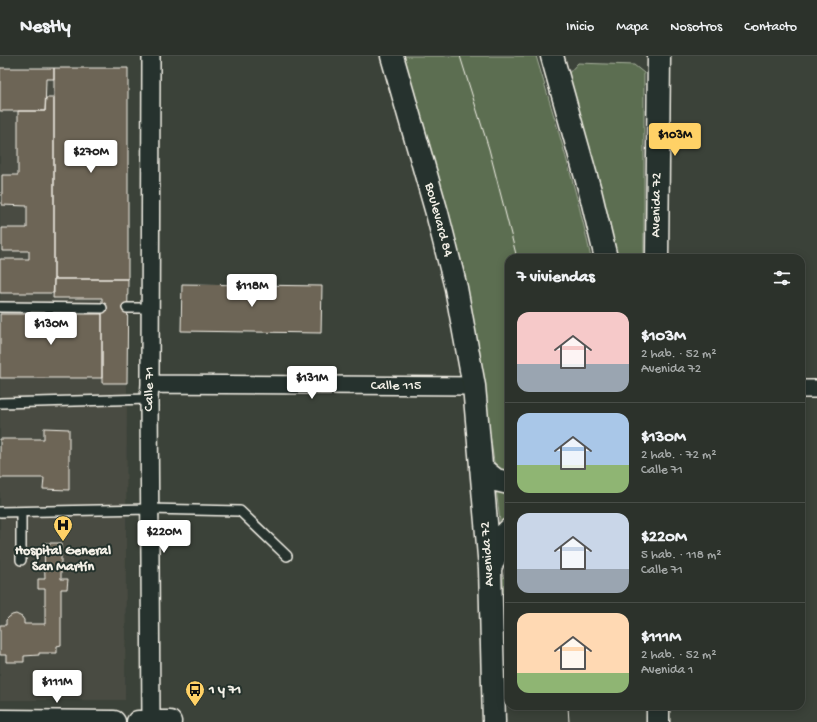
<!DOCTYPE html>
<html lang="es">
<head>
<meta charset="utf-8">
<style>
	body { margin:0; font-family:"Gochi Hand",sans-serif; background:#343a33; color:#f1f3f6; height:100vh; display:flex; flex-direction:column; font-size:15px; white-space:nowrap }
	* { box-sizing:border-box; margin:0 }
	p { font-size:13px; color:#a6aaa9 }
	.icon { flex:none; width:22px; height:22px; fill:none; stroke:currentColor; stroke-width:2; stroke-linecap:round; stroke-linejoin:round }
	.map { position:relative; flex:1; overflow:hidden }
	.panel { position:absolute; left:505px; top:198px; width:300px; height:456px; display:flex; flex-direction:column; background:#2c322b; border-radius:12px; box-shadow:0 2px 10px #0003,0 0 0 1px #484d47 }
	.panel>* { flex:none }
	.price { position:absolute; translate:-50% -34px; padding:0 9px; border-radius:4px; background:#fff; color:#222; font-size:13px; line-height:26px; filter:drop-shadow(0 1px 2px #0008) }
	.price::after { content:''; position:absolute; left:50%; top:24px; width:12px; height:9px; margin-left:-6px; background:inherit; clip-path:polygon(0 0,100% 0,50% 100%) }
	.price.active { background:#ffd166; color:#111 }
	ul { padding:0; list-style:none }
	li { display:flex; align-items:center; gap:12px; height:100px; padding:0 12px }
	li+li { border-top:1px solid #484d47 }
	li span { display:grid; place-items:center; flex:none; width:112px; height:80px; border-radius:12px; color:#555 }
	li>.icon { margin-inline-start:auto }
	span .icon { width:48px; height:48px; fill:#fffc; stroke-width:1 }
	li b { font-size:17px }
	h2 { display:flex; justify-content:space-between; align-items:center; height:48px; padding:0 12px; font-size:17px }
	header { display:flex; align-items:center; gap:24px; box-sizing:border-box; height:56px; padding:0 20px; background:#2c322b; border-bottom:1px solid #484d47 }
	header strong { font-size:19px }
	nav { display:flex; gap:22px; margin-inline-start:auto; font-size:14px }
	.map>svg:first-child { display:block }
	.built { fill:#4a4c42 }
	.green { fill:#5b6e51; stroke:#a8b09c }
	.building { fill:#6d6556; stroke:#f4f1e8 }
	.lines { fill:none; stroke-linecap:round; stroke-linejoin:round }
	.lane-casing { stroke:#f4f1e8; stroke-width:12 }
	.street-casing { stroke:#f4f1e8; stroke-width:20 }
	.secondary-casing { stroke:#f4f1e8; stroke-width:25 }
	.highway-casing { stroke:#f4f1e8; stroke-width:25 }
	.lane { stroke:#26332d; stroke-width:9 }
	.street { stroke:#26332d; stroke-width:17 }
	.secondary { stroke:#26332d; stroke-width:22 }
	.highway { stroke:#26332d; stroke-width:22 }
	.tram { stroke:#f4f1e8; stroke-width:1 }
	.labels { text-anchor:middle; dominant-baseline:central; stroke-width:4; stroke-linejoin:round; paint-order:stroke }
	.street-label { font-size:14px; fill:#f4f1e8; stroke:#26332d }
	.poi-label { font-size:14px; font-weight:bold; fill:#f4f1e8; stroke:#26332d }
</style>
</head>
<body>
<header>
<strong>Nestly</strong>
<nav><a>Inicio</a><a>Mapa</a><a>Nosotros</a><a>Contacto</a></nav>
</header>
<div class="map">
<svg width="817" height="666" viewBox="0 0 817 666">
	<rect width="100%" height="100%" fill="#3b4239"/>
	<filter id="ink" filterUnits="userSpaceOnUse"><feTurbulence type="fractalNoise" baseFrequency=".025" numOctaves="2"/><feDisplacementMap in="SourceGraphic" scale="8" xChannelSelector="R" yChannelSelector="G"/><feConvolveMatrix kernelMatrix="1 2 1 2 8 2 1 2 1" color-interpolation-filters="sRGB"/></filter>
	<g filter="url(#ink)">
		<path class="built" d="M0 12H128L127 327 125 644H0Z"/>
		<path class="green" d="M403 0H536C556 67 577 134 591 202H509V419L502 416 494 406 479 302 452 171Z
			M578 7 634 9 644 17V202H614L565 21Z
			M496 432 509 434V462L501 474Z
			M509 504V594H507L503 523Z"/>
		<path class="building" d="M0 12H54V23H46L45 55H0Z
			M54 12H128V223H54Z
			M46 42H54V237H0V203H29V195H2V172H27V150L2 149V119H18V55H45Z
			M54 223H128L127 327H102V242H53Z
			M182 228 322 230 321 277 181 275Z
			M0 258H102V322H0Z
			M44 372 69 373V434L43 433 44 422H0V383H44Z
			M44 487H61V523H68L67 533H61V589L57 590V597H39V599L24 600V606H6V599H0V569H6V564L9 561 12 559 16 558 22 561 24 564V568H45V533H38V523H45Z"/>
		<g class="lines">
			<g class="lane-casing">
				<path id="lane" d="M0 251 102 252
					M127 252H150
					M0 347 149 343
					M0 456 149 453 240 455 287 500
					M21 456V504"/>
			</g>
			<g class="street-casing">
				<path id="street" d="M150 328 474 330
					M801 333H817
					M151 666 149 343 150 328 151 0"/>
			</g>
			<g class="secondary-casing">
				<path id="secondary" d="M657 202 659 0
					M0 665 114 666
					M138 666H170"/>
			</g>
			<g class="highway-casing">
				<path id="highway" d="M392 0 437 157 456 232 474 330 490 512 494 666
					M552 0 590 135 606 202
					M481 412 496 424 509 427
					M491 510 504 479 509 474
					M658 650V666"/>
			</g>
			<use href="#lane" class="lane"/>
			<use href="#street" class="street"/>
			<use href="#secondary" class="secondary"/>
			<use href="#highway" class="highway"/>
			<path class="tram" d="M460 0 489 93 517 202
				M568 650 569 666"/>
		</g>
	</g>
	<defs>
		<g id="hospital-pin" transform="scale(1)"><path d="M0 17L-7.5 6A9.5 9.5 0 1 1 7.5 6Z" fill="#ffd166" stroke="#26332d"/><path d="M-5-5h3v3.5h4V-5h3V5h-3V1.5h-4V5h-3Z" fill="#111"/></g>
		<g id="bus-pin" transform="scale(1)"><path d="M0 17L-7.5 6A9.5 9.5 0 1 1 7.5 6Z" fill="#ffd166" stroke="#26332d"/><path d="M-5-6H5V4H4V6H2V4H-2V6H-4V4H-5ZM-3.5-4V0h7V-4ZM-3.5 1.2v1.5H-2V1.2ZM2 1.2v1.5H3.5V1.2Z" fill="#111"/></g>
	</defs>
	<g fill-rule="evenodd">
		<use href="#hospital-pin" x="63" y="469"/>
		<use href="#bus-pin" x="195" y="634"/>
	</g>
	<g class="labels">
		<g class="street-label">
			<text transform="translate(657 149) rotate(-89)">Avenida 72</text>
			<text transform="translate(438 164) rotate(75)">Boulevard 84</text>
			<text x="396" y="330">Calle 115</text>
			<text transform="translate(150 333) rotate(-89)">Calle 71</text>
			<text transform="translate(488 498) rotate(-94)">Avenida 72</text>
		</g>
		<g class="poi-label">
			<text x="63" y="495">Hospital General<tspan x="63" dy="16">San Martín</tspan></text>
			<text x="209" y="634" text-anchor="start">1 y 71</text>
		</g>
	</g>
</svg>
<b class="price active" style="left:675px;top:101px">$103M</b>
<b class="price" style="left:91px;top:118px">$270M</b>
<b class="price" style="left:252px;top:252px">$118M</b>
<b class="price" style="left:51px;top:290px">$130M</b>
<b class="price" style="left:312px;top:344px">$131M</b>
<b class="price" style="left:164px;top:498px">$220M</b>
<b class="price" style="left:57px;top:648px">$111M</b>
<section class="panel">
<h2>7 viviendas<svg class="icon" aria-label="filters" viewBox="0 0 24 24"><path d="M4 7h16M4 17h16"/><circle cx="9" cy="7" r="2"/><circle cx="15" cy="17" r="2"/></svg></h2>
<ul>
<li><span style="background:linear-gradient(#f6c9c9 65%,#9aa5b1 0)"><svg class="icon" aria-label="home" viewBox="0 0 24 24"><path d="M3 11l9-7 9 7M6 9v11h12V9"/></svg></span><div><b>$103M</b><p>2 hab. · 52 m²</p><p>Avenida 72</p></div></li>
<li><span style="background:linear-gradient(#a9c7e8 65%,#8fb573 0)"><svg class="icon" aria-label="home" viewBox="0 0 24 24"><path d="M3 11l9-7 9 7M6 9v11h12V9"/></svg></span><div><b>$130M</b><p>2 hab. · 72 m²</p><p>Calle 71</p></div></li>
<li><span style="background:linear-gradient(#c9d6e8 70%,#9aa5b1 0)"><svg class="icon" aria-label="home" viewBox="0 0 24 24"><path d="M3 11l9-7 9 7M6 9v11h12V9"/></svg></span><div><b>$220M</b><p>5 hab. · 118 m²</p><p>Calle 71</p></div></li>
<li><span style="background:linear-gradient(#ffd9b3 75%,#8fb573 0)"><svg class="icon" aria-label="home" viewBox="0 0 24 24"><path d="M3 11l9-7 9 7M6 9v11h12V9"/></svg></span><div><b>$111M</b><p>2 hab. · 52 m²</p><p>Avenida 1</p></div></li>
</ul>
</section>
</div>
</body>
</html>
